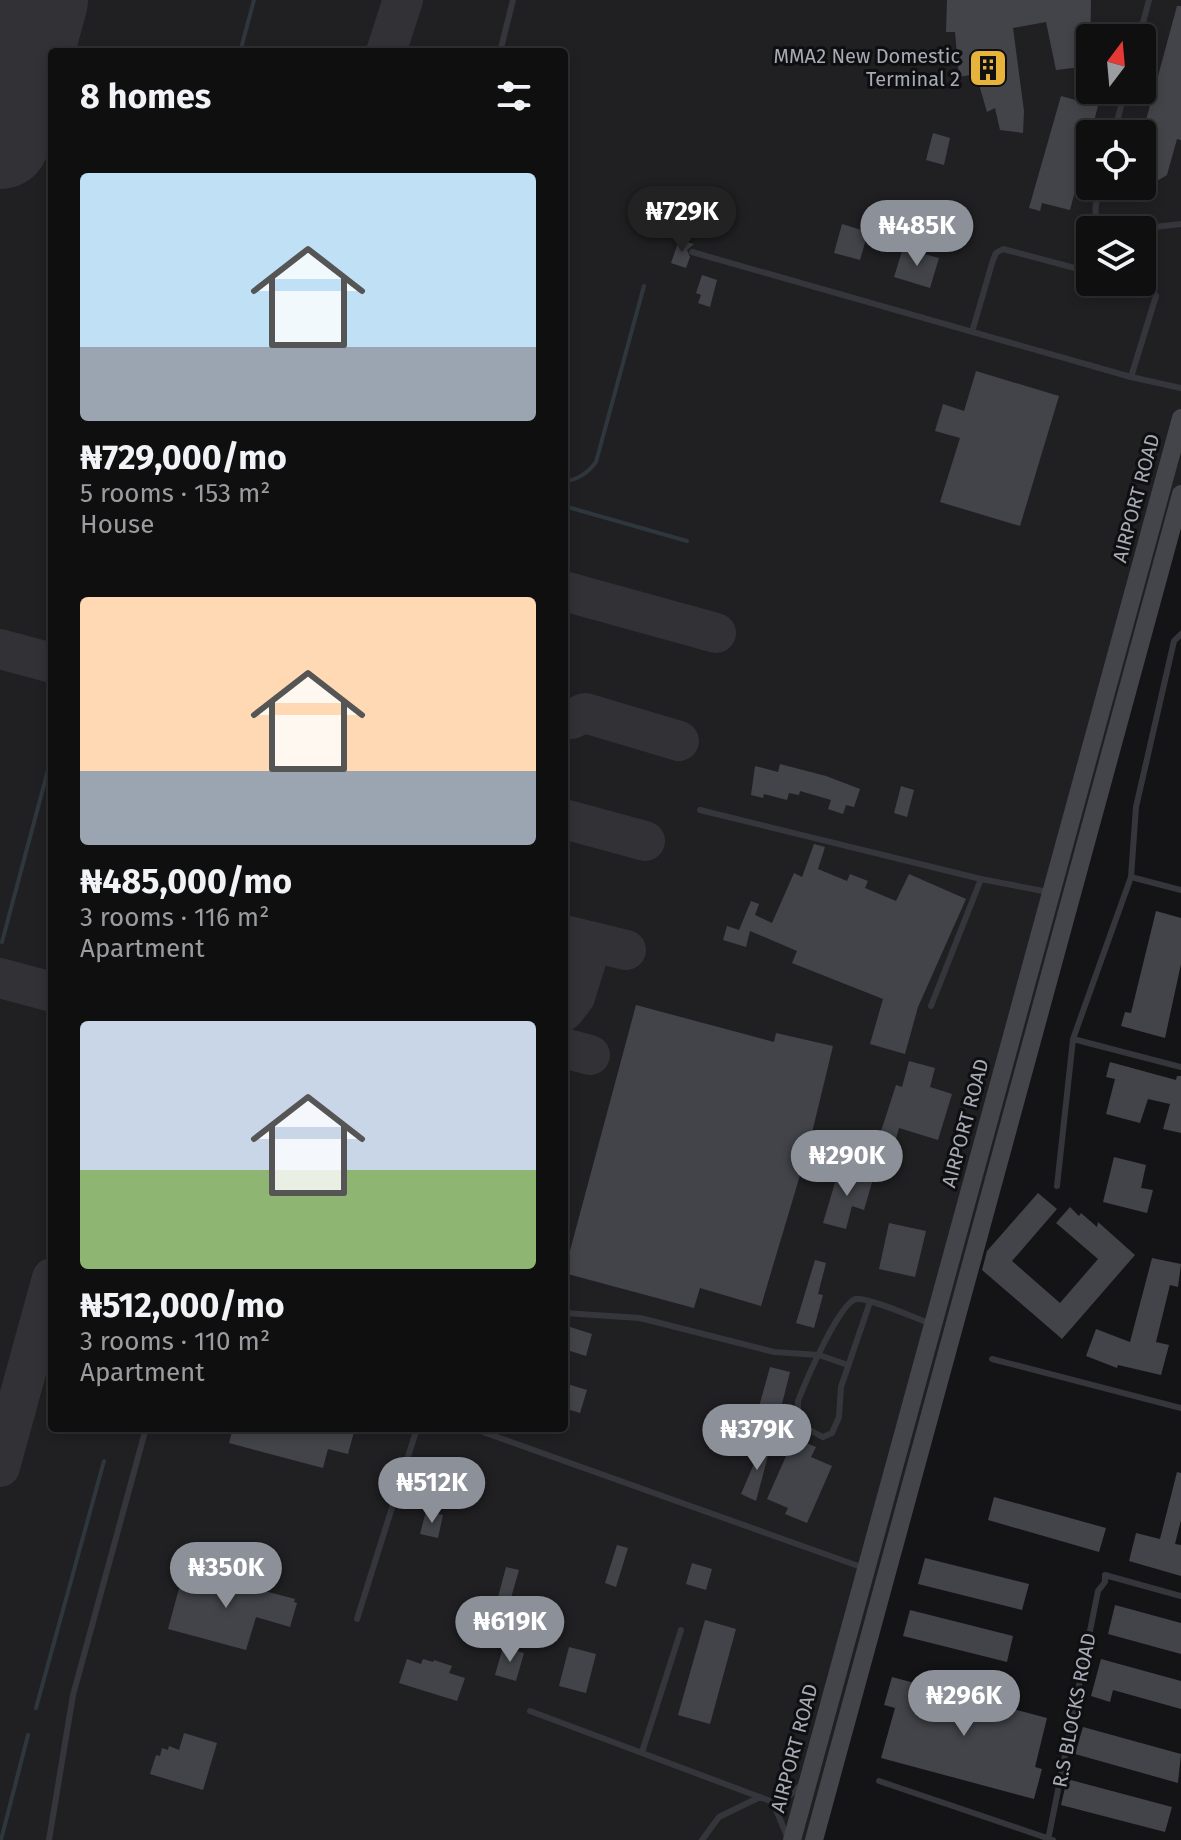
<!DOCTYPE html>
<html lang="en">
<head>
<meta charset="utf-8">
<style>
	body { margin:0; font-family:"Fira Sans",sans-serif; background:#1d1d1e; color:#f1f3f6; height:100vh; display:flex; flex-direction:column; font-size:30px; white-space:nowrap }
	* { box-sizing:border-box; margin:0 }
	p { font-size:26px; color:#9b9c9f }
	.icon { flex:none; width:44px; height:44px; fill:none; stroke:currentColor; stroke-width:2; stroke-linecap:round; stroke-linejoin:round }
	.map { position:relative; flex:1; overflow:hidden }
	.details { position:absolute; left:48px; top:48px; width:520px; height:1384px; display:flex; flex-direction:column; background:#0f0f10; border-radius:8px; box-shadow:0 4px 12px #0003,0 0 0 2px #2f2f30 }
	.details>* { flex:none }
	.needle { width:52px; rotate:16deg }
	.fabs { position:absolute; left:1076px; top:24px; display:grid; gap:16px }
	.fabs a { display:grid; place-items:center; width:80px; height:80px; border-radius:8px; background:#0f0f10; box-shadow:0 4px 12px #0003,0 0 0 2px #2f2f30; font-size:40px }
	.price { position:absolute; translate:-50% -68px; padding:0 18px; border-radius:28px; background:#8c9099; color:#fff; font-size:26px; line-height:52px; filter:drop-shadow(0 2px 4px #0008) }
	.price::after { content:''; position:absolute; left:50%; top:48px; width:24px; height:18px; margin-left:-12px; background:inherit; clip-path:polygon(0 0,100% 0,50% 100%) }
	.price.on { background:#222; color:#fff }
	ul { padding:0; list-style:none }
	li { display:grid; align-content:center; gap:16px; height:424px; padding:0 32px }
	li span { display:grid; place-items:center; height:248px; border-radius:8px; color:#555 }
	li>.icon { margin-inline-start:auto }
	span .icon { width:144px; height:144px; fill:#fffc; stroke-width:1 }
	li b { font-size:34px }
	h2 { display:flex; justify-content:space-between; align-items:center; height:96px; padding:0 32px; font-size:34px }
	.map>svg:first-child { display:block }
	.built { fill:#202023; fill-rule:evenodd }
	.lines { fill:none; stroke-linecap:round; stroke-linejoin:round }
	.stream { stroke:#2e363e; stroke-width:4 }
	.taxiway { stroke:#323236; stroke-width:40 }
	.runway { stroke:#323236; stroke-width:100 }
	.building { fill:#434449 }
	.lane { stroke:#35363b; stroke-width:6 }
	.secondary { stroke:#44454b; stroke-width:18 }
	.labels { text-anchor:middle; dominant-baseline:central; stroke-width:6; stroke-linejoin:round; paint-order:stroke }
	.poi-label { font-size:20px; fill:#a7abb5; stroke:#0f0f11; text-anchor:end }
	.street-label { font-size:20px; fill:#a7abb5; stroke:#0f0f11 }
</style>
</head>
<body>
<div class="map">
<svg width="1181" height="1840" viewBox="0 0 1181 1840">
	<rect width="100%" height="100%" fill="#141416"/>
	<path class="built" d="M0 0H1181V517L818 1840H0ZM1090 38H1142V90H1090ZM52 52H564V1428H52ZM1090 134H1142V186H1090ZM1090 230H1142V282H1090Z"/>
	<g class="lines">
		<path class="stream" d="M240 52 254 0
			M564 482C578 479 587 474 596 462L644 286
			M564 506 687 541
			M2 942 52 755
			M36 1708 104 1461
			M1 1840 28 1735"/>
		<path class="taxiway" d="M386 52 403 0
			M564 591 716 633
			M0 649 52 663
			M564 717 571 719 585 713 679 741
			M564 819 645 841
			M564 935 626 950
			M0 978 52 992
			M564 1011 575 997 592 942
			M564 1048 590 1055
			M0 1467 52 1278"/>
		<path class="runway" d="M0 139 38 0"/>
	</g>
	<path class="building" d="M947 0H1091L1090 66 1056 70 1046 22 1013 28 1024 111 1023 133 1000 130 995 108 987 112 976 74 959 77 955 32H946Z
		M1177 6H1181V140L1177 139 1167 175 1152 184 1142 183V135Z
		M1061 96 1098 106 1086 151 1084 150 1076 175 1079 176 1070 210 1042 203 1040 211 1029 208Z
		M933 133 950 138 944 165 926 160Z
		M842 224 868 232 860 260 834 253Z
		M679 240 694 244 687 250 690 257 686 268 671 263Z
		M903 248 939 258 930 288 894 277Z
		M702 275 717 280 710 307 698 303 701 295 696 293Z
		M976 371 1059 396 1020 526 940 502 960 438 935 431 943 404 964 411Z
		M780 764 826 776 860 789 854 807 846 805 843 814 828 809 831 800 800 791 799 795 789 793 787 800 764 794 763 798 751 795 755 766 778 772Z
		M901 786 914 790 907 817 894 813Z
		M814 844 825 847 818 869 847 881 850 874 868 881 865 888 896 901 909 874 966 899 918 1007 905 1054 870 1044 883 999 792 963 797 951 750 931 746 947 723 940 727 926 739 930 751 901 759 904 755 915 772 923 794 873 802 877Z
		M1156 911 1181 918V964L1165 1038 1121 1026 1125 1012 1131 1013Z
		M636 1005 774 1042 776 1033 833 1046 809 1145 761 1306 700 1288 694 1308 564 1273Z
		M909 1061 935 1068 930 1087 952 1094 938 1140 899 1128 890 1160 873 1156 896 1085 902 1087Z
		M1110 1062 1176 1080 1177 1076H1181V1133L1163 1129 1170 1104 1148 1099 1140 1123 1106 1114 1115 1079 1106 1077Z
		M1114 1157 1146 1165 1141 1188 1153 1190 1147 1213 1103 1202Z
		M839 1169 873 1179 864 1210 852 1206 846 1229 823 1223Z
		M1038 1193 1057 1209 1012 1261 1060 1303 1098 1259 1056 1223 1070 1207 1079 1216 1081 1213 1097 1227 1098 1222 1135 1255 1062 1339 982 1270 987 1251Z
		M889 1223 926 1231 915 1277 879 1269Z
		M1152 1258 1181 1264 1178 1287 1170 1285 1156 1342 1169 1345 1161 1375 1118 1365 1117 1368 1086 1356 1096 1329 1130 1342Z
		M815 1260 826 1263 818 1294 823 1295 814 1328 796 1323Z
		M567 1326 592 1334 586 1356 564 1349Z
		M770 1367 790 1372 778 1420 757 1414Z
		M564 1383 587 1390 580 1413 564 1408Z
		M233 1428H355L348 1454 328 1449 323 1468 229 1443Z
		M765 1438 772 1441 756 1501 741 1494Z
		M794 1438 816 1447 811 1457 832 1466 807 1523 785 1514 788 1508 767 1499Z
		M1177 1472 1181 1473V1520L1175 1544 1181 1545V1576L1129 1561 1136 1533 1160 1539Z
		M994 1497 1106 1528 1099 1552 988 1520Z
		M426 1511 443 1515 438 1538 420 1534Z
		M617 1545 628 1548 616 1587 605 1583Z
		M925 1558 1029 1584 1022 1610 918 1584Z
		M692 1563 712 1569 706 1590 686 1584Z
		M506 1567 519 1570 509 1605 497 1601Z
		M184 1570 295 1599 294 1602 297 1603 290 1627 256 1617 246 1650 168 1629Z
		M1115 1605 1181 1623V1654L1108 1634Z
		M910 1610 1013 1636 1007 1662 903 1636Z
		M705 1620 736 1629 710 1724 678 1715Z
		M503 1647 524 1653 516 1681 495 1675Z
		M569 1647 596 1654 586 1693 559 1686Z
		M407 1659 421 1664 423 1659 433 1662 434 1660 452 1666 449 1673 465 1678 457 1701 399 1683Z
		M1101 1659 1181 1681V1709L1113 1690 1110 1702 1091 1696Z
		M892 1677 1047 1718 1035 1767 1042 1769 1034 1799 881 1758 895 1708 884 1705Z
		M1083 1727 1181 1754 1178 1783 1075 1754Z
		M184 1733 217 1743 203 1790 150 1774 156 1755 160 1756 162 1748 168 1750 169 1746 179 1750Z
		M1067 1779 1172 1807 1165 1832 1061 1805Z"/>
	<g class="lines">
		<path class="lane" d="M1139 38 1149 0
			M500 52 513 0
			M1114 134 1125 90
			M1100 186C1094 209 1089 227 1119 230
			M1129 230 1181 224
			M692 252 1131 377 1181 388
			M1126 282 1152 290 1156 296 1131 377
			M972 332 993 260 996 253 1003 249 1090 272
			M700 810 981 879 1048 892
			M1131 877 1181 890
			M931 1006 981 879
			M1073 1039 1181 1067
			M1057 1186 1073 1039 1131 877 1136 807 1174 641 1181 634
			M870 1302 841 1387 839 1417 832 1433 823 1437C804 1428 797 1424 798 1401 805 1383 839 1303 856 1299 869 1297 917 1319 932 1324
			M564 1313 640 1318 774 1352 819 1355 848 1365
			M992 1359 1181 1408
			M472 1428 864 1568
			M357 1619 417 1428
			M530 1711 773 1802 786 1799 801 1785
			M642 1752 681 1630
			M879 1781 1053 1840
			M773 1802 788 1839
			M49 1840 73 1695 146 1428
			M702 1840 719 1817 760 1797
			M1048 1840 1098 1591 1105 1582V1575L1181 1596"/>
		<path class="secondary" d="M792 1840 1181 418
			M814 1840 1181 494"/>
	</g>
	<defs>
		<g id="building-square" transform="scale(2)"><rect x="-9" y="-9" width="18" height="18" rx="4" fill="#e7b33b" stroke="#0f0f11"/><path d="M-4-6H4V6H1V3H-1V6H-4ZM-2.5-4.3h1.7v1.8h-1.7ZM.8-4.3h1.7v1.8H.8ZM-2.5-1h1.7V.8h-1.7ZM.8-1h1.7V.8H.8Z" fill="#111"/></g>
	</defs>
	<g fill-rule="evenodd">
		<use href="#building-square" x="988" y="68"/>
	</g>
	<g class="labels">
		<g class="poi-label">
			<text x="960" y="56">MMA2 New Domestic<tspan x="960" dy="23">Terminal 2</tspan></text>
		</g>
		<g class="street-label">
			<text transform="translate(1136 498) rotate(-75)">AIRPORT ROAD</text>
			<text transform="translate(965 1123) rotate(-75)">AIRPORT ROAD</text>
			<text transform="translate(1074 1710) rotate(-79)">R.S BLOCKS ROAD</text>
			<text transform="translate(794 1748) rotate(-75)">AIRPORT ROAD</text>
		</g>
	</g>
</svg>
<div class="fabs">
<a><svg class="needle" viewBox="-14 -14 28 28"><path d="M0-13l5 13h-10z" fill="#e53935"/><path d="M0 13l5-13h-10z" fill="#9b9c9f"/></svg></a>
<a><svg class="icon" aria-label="locate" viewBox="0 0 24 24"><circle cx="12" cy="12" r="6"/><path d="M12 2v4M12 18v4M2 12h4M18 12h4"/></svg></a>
<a><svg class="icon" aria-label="layers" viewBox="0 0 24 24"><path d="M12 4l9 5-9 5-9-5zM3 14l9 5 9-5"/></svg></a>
</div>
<b class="price on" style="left:682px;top:254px">₦729K</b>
<b class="price" style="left:917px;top:268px">₦485K</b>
<b class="price" style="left:847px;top:1198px">₦290K</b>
<b class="price" style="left:757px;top:1472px">₦379K</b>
<b class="price" style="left:432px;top:1525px">₦512K</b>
<b class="price" style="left:226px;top:1610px">₦350K</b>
<b class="price" style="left:510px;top:1664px">₦619K</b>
<b class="price" style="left:964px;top:1738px">₦296K</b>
<section class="details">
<h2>8 homes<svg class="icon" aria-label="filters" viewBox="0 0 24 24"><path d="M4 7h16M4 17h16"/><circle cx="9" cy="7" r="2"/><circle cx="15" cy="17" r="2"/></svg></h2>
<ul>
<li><span style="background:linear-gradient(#bfe0f5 70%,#9aa5b1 0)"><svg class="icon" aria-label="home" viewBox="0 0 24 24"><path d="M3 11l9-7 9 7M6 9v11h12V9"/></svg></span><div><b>₦729,000/mo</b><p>5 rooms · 153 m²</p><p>House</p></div></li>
<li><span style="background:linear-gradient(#ffd9b3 70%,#9aa5b1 0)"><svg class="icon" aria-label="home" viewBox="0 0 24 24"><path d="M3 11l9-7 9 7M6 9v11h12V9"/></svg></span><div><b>₦485,000/mo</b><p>3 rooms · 116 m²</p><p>Apartment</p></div></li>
<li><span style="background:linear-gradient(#c9d6e8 60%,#8fb573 0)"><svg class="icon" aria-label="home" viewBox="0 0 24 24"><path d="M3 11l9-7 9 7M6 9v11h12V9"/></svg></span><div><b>₦512,000/mo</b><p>3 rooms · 110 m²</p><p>Apartment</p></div></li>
</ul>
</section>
</div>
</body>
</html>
